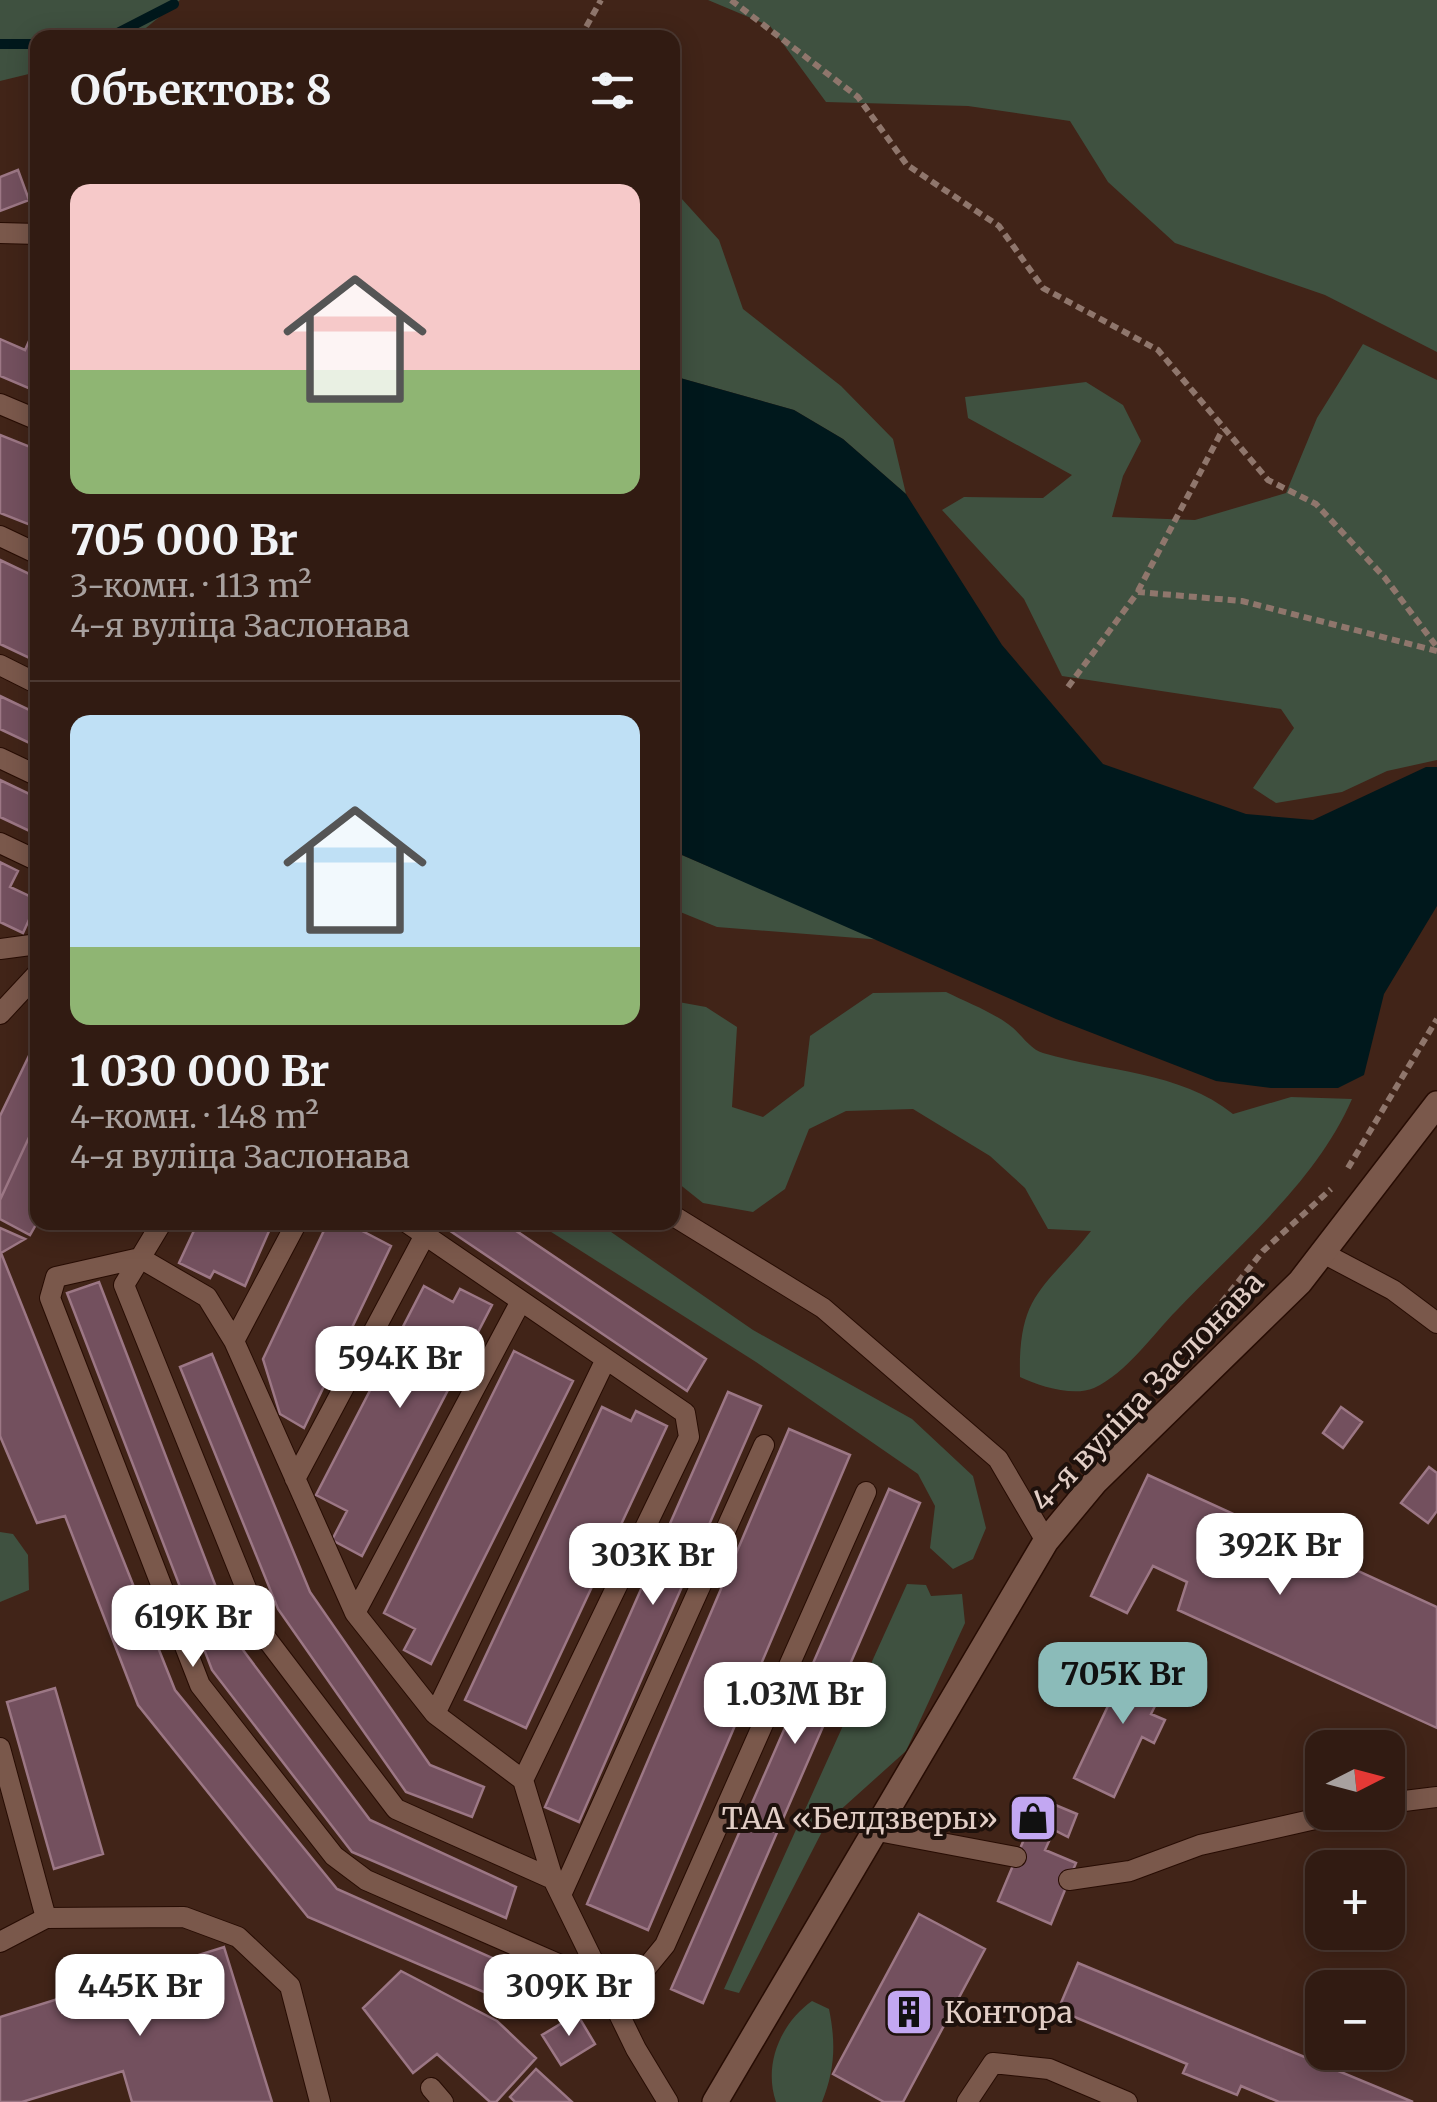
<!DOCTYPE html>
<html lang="ru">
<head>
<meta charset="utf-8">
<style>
	body { margin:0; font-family:Merriweather,serif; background:#39241b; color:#f1f3f6; height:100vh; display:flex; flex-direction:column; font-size:38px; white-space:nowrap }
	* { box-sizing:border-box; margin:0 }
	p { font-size:32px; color:#a8a19f }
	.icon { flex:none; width:55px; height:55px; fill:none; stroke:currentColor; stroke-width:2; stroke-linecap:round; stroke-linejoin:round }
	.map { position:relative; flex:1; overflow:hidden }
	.sheet { position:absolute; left:30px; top:30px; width:650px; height:1200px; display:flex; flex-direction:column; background:#311b12; border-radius:20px; box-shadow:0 5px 25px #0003,0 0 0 2px #4c3932 }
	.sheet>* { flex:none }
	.needle { width:65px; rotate:84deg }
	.fabs { position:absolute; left:1305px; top:1730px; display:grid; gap:20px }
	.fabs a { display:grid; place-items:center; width:100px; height:100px; border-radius:20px; background:#311b12; box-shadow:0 5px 25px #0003,0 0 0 2px #4c3932; font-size:50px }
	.price { position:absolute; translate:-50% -85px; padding:0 22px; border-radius:20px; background:#fff; color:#222; font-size:32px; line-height:65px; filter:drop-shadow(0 2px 5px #0008) }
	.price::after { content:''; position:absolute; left:50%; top:60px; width:30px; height:22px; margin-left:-15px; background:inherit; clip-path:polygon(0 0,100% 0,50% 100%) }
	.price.selected { background:#8bbbb9; color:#111 }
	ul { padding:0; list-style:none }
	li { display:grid; align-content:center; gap:20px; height:530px; padding:0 40px }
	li+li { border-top:2px solid #4c3932 }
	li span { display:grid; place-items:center; height:310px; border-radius:20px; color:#555 }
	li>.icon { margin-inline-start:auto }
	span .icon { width:180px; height:180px; fill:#fffc; stroke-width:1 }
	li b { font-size:42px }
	h2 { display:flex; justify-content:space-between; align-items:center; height:120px; padding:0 40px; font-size:42px }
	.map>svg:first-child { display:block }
	.green { fill:#3f5140 }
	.water { fill:#00181c }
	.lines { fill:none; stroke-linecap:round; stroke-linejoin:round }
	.stream { stroke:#00181c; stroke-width:10 }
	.building { fill:#73505e; stroke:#9c7785; stroke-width:2.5 }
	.service-casing { stroke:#270c03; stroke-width:22 }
	.minor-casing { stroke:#270c03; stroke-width:28 }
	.path { stroke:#8f766c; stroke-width:6; stroke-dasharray:8 5; stroke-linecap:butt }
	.service { stroke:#7a584b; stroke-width:20 }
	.minor { stroke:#7a584b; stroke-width:25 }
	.labels { text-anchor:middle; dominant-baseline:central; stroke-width:8; stroke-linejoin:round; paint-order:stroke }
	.street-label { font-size:30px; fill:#e2cec6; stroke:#1e110c }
	.poi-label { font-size:30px; fill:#e2cec6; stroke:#1e110c; text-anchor:end }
</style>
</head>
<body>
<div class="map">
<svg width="1437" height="2102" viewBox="0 0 1437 2102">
	<rect width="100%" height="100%" fill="#412418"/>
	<path class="green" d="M0 0H180L135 37 38 38 37 72 0 81Z
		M708 0H1437V352L1325 295 1175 243 1108 182 1070 121 968 106 826 102 770 26Z
		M672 188 719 240 743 309 841 386 893 439 906 494 843 439 794 410 673 376Z
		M1363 344 1437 380V760L1387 771 1342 792 1276 803 1253 788 1294 728 1281 709 1062 676 1024 599 942 510 964 497 1043 498 1072 475 968 418 965 397 1086 382 1123 405 1141 441 1123 476 1112 517 1195 520 1286 493 1317 418Z
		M672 851 883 940 717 927 673 909Z
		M946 992C966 1002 990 1011 1008 1024 1020 1032 1029 1049 1043 1053 1106 1072 1180 1071 1233 1114L1291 1097 1352 1099C1316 1182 1238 1246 1177 1310 1152 1335 1127 1373 1094 1388 1073 1397 1039 1386 1020 1377 1018 1293 1044 1290 1091 1231L1048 1229 1025 1188 990 1156 913 1109 846 1111 809 1129 785 1189 753 1212 703 1203 673 1179V1001L706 1007 737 1027 732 1107 763 1117 804 1086 810 1036 873 993Z
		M537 1223H598L753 1330 912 1419 973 1476 986 1528 973 1559 953 1569 930 1548 935 1506 918 1474 756 1362Z
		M0 1532 13 1534 28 1555 29 1590 0 1602Z
		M907 1584 926 1585 931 1596 962 1594 965 1623 906 1751 827 1822 739 1993 724 1989Z
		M812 2001 829 2009C836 2043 835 2070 822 2102H776C763 2064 781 2023 812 2001Z"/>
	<path class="water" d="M673 376 794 410 843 439 906 494 1002 645 1103 764 1246 814 1313 820 1426 767H1437V906L1384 994 1364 1075 1338 1088H1271L1216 1081 1056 1019 673 851Z"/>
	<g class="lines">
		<path class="stream" d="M108 38 174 4
			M0 44H38"/>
	</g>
	<path class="building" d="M18 170 29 200 0 211V177Z
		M38 321V392L0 376V339L25 350Z
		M0 435 38 450V528L0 513Z
		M0 560 38 578V662L0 644Z
		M0 696 38 714V747L0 729Z
		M0 780 38 798V835L0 817Z
		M0 862 18 871 10 887 38 900 23 933 0 922Z
		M38 1037V1118L0 1200V1116Z
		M38 1118V1221L30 1235 0 1219V1200Z
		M198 1222H273L245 1286 214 1271 210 1278 179 1263Z
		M328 1222H345L391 1246 304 1428 280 1414 263 1359Z
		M437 1222H503L706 1359 687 1391Z
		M0 1228 25 1239 1 1253 175 1690 337 1889 555 1986 540 2016 308 1917 138 1705 65 1516 37 1523 0 1436Z
		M99 1282 237 1642 370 1820 516 1887 506 1918 352 1852 212 1670 67 1293Z
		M424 1286 453 1302 460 1289 492 1305 362 1556 332 1540 347 1511 316 1495Z
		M514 1351 573 1381 431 1664 404 1650 415 1629 384 1613Z
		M212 1354 310 1592 430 1765 484 1787 472 1817 406 1792 278 1609 180 1367Z
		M728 1392 761 1406 579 1822 545 1807Z
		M602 1407 631 1421 636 1411 667 1426 526 1728 465 1700Z
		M1341 1407 1362 1422 1343 1448 1323 1433Z
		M789 1429 850 1455 648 1930 587 1904Z
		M1429 1467 1437 1473V1511L1428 1523 1401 1503Z
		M1148 1475 1437 1607V1728L1178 1610 1187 1582 1153 1566 1127 1613 1091 1596Z
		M889 1489 920 1503 703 2003 671 1989Z
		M1133 1653 1160 1666 1154 1680 1165 1686 1151 1714 1165 1720 1154 1743 1142 1737 1114 1797 1074 1778Z
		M55 1688 103 1854 54 1869 7 1702Z
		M1041 1799 1077 1814 1068 1837 1054 1830 1045 1850 1076 1863 1051 1924 998 1901Z
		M919 1914 985 1949 903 2102H884L833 2074Z
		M224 1947 272 2102H132L123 2071 22 2102H0V2017Z
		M1078 1963 1413 2102H1279L1241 2086 1237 2095 1183 2073 1187 2064 1058 2010Z
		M401 1971 497 2021 536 2058 496 2102H490L437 2054 413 2073 363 2008Z
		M577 2014 595 2044 561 2065 542 2035Z
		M536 2069 572 2102H515L510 2097Z"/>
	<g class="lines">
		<g class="service-casing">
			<path id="service" d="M0 233 38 234
				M0 404 38 420
				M0 536 38 554
				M0 665 38 684
				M0 758 38 776
				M0 843 38 861
				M0 949 38 944
				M0 1014 38 973
				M672 1215 823 1308 998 1459 1046 1541
				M162 1222 124 1285 266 1638 396 1809 553 1879
				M406 1222 685 1413 689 1437 523 1780 553 1879 636 2049 668 2102
				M1323 1253 1393 1290 1437 1323
				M234 1341 297 1222
				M295 1479 425 1235
				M355 1613 521 1301
				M435 1714 355 1613 234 1341 207 1297 140 1258 56 1277 50 1298 200 1685 334 1856 366 1880 604 1984
				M0 1748 46 1918 184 1917 238 1937 290 1986 320 2102
				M523 1780 435 1714 606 1359
				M1388 1803 1437 1797
				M878 1831 1016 1857
				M1069 1880 1130 1871 1200 1845 1346 1812
				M561 1895 764 1445
				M0 1942 46 1918
				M615 2006 665 1945 866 1492
				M431 2088 443 2102
				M967 2102 993 2063 1049 2069 1127 2102"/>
		</g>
		<g class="minor-casing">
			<path id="minor" d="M715 2102 1046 1541 1095 1482 1300 1282 1437 1104"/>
		</g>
		<path class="path" d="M731 0 858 97 907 165 999 226 1043 288 1158 350 1268 480 1316 504 1385 578 1437 647
			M580 38 601 0
			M1138 591 1223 429
			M1068 687 1138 592 1242 601 1437 651
			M1348 1168 1437 1019
			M1181 1353 1263 1251 1331 1189"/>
		<use href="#service" class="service"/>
		<use href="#minor" class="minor"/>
	</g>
	<defs>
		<g id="shop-square" transform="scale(2.5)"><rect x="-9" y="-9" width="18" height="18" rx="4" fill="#c2a7f2" stroke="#1e110c"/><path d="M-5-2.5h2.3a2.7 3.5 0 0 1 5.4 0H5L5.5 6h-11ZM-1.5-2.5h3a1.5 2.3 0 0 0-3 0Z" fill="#111"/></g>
		<g id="building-square" transform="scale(2.5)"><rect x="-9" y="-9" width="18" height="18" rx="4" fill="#c2a7f2" stroke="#1e110c"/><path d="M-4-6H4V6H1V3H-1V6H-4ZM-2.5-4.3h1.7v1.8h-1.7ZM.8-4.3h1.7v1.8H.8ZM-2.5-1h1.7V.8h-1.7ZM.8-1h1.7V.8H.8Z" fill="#111"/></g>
	</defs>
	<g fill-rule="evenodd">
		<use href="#shop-square" x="1033" y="1818"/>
		<use href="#building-square" x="909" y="2012"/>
	</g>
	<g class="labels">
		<g class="street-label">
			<text transform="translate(1147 1391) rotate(-46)">4-я вуліца Заслонава</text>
		</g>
		<g class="poi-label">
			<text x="998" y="1818">ТАА «Белдзверы»</text>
			<text x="944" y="2012" text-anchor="start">Контора</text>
		</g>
	</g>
</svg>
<div class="fabs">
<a><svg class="needle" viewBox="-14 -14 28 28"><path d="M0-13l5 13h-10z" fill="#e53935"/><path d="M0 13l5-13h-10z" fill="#a8a19f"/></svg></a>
<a>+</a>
<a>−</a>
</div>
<b class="price" style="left:400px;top:1411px">594K Br</b>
<b class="price" style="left:1280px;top:1598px">392K Br</b>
<b class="price" style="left:653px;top:1608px">303K Br</b>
<b class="price" style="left:193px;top:1670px">619K Br</b>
<b class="price selected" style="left:1123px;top:1727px">705K Br</b>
<b class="price" style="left:795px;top:1747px">1.03M Br</b>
<b class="price" style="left:140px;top:2039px">445K Br</b>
<b class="price" style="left:569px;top:2039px">309K Br</b>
<section class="sheet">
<h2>Объектов: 8<svg class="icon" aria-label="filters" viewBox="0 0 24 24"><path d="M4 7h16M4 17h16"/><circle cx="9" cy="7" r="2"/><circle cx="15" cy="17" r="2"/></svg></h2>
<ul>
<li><span style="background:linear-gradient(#f6c9c9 60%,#8fb573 0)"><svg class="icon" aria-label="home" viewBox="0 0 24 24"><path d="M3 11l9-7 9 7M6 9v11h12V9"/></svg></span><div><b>705 000 Br</b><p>3-комн. · 113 m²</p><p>4-я вуліца Заслонава</p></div></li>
<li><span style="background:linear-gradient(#bfe0f5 75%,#8fb573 0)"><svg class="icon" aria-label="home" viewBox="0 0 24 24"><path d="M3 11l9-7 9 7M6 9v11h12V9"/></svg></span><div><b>1 030 000 Br</b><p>4-комн. · 148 m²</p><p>4-я вуліца Заслонава</p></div></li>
</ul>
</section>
</div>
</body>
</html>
